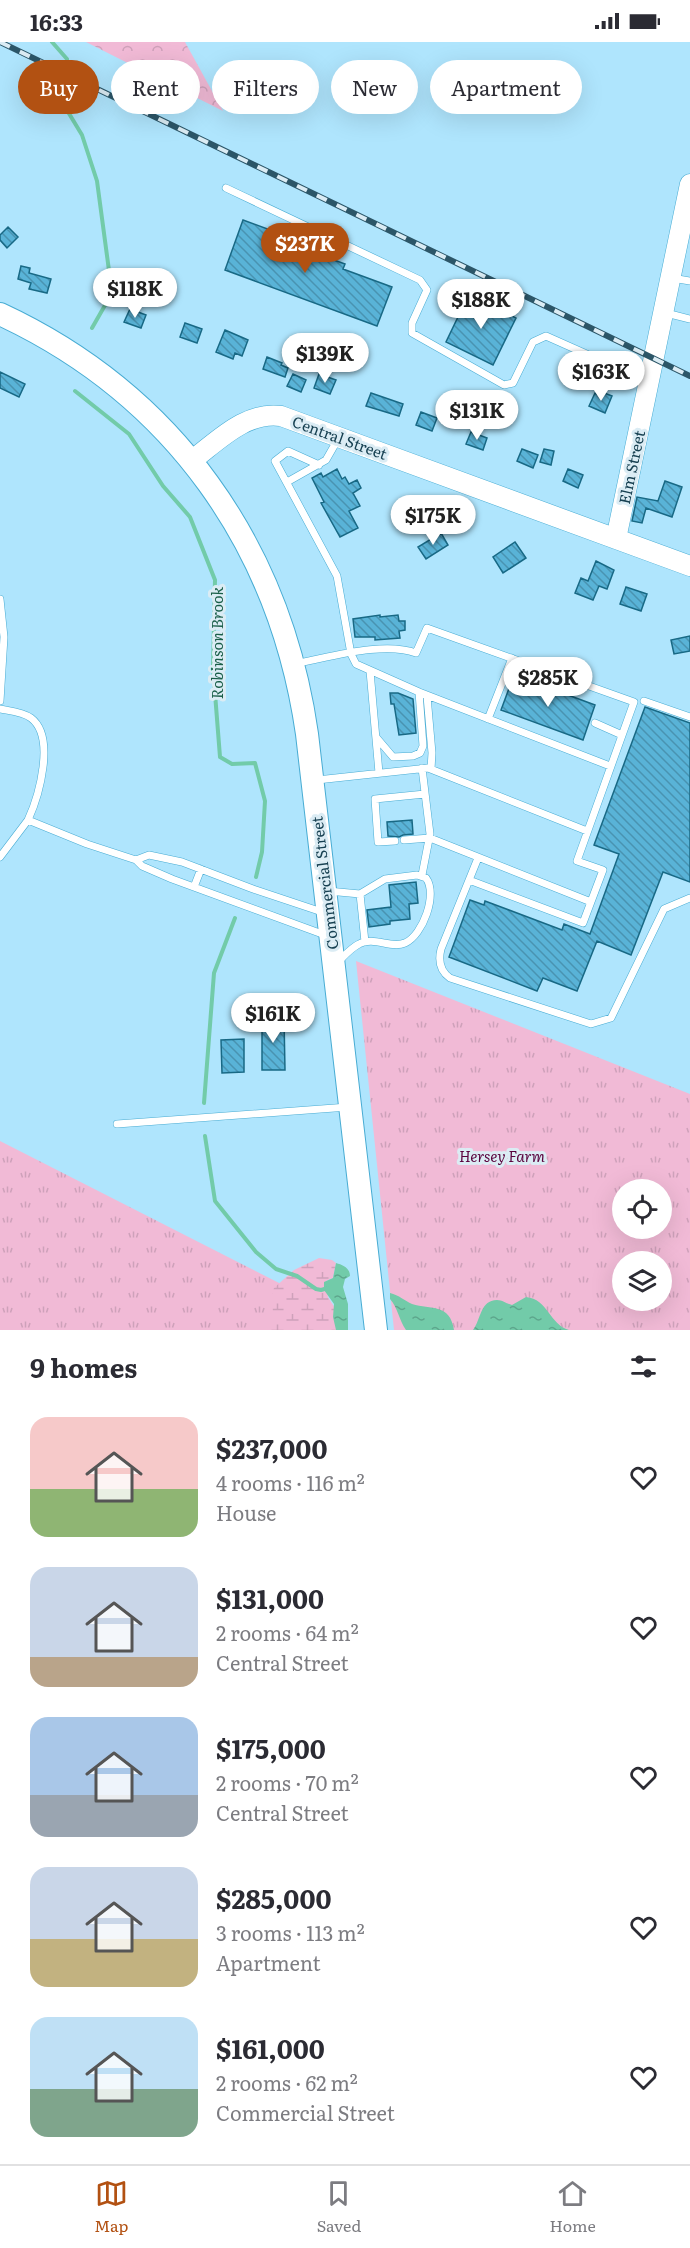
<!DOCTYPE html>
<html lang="en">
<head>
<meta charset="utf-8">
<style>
	body { margin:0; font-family:Literata,serif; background:#f2f2f3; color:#2b2b33; height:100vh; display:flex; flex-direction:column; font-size:22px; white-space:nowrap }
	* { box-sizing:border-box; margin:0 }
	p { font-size:20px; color:#7c7c81 }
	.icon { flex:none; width:33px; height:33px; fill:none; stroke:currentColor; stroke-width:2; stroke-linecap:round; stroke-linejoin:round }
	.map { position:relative; height:1288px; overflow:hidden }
	.details { display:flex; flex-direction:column; background:#fff; flex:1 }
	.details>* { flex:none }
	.top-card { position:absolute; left:18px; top:18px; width:654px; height:54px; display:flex; gap:12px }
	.tools { position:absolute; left:612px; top:1137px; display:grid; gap:12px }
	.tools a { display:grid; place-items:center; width:60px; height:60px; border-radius:50%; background:#fff; box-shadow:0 6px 24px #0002; font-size:30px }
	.price { position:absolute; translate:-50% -51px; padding:0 14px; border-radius:21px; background:#fff; color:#222; font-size:20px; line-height:39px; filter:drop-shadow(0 2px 3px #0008) }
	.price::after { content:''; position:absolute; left:50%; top:36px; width:18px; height:14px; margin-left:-9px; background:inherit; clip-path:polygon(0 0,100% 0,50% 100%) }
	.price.on { background:#b25112; color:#fff }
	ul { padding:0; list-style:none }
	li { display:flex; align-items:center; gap:18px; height:150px; padding:0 30px }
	li span { display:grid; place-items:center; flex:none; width:168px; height:120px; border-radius:18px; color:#555 }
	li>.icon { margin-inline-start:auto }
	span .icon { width:72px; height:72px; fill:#fffc; stroke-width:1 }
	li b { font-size:26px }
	h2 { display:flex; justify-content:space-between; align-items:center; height:72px; padding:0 30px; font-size:26px }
	.tag { padding:0 21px; border-radius:27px; background:#fff; box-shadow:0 6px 24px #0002; font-size:21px; line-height:54px }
	.tag.on { background:#b25112; color:#fff }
	.status { display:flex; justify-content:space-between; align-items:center; height:42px; padding:0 30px; background:#fff; direction:ltr }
	.status svg { height:16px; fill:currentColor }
	.tab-bar { display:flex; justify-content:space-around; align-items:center; height:84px; border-top:2px solid #e1e1e2; background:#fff; font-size:16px; color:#7c7c81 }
	.tab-bar a { display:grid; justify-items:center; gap:3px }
	.tab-bar .on { color:#b25112 }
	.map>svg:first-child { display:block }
	.grass { fill:url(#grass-tufts); fill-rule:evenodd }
	.forest { fill:url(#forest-crowns) }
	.wetland { fill:url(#wetland-marsh) }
	.water { fill:url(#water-ripples) }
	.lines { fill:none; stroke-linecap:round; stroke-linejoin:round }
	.stream { stroke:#72cba9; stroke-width:4 }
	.building { fill:url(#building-back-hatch); stroke:#186985; stroke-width:1.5 }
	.lane-casing { stroke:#48acd3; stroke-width:8 }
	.secondary-casing { stroke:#48acd3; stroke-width:21 }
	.primary-casing { stroke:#48acd3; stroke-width:24 }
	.lane { stroke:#fff; stroke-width:7 }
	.secondary { stroke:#fff; stroke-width:20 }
	.primary { stroke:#fff; stroke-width:22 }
	.rail-casing { stroke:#2c5668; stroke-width:6 }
	.rail { stroke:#dbecf4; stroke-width:4; stroke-dasharray:11; stroke-linecap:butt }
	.labels { text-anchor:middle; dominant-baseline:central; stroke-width:6; stroke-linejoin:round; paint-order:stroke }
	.street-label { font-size:15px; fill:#184152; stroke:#dbecf4 }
	.park-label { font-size:15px; font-style:italic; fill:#59003c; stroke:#dbecf4 }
	.water-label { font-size:16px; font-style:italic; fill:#195e48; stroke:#dbecf4 }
</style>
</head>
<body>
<div class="status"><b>16:33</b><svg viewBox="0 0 49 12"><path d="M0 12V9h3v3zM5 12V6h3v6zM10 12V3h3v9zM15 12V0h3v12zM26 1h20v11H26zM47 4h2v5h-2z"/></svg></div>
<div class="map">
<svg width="690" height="1288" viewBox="0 0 690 1288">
	<defs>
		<pattern id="grass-tufts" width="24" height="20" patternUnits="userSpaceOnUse" patternTransform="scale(1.5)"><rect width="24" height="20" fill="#f1bad6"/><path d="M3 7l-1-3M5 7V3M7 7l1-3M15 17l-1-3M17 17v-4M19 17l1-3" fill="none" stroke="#cea1ba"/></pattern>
		<pattern id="forest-crowns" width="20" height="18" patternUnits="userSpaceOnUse" patternTransform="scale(1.5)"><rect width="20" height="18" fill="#f1bad6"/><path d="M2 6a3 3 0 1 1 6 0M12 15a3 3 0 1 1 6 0" fill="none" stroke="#cea1ba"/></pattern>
		<pattern id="wetland-marsh" width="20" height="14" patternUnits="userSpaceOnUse" patternTransform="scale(1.5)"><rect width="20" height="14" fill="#f1bad6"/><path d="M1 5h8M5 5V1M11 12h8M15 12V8" fill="none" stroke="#cea1ba"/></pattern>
		<pattern id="water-ripples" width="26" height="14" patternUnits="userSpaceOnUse" patternTransform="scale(1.5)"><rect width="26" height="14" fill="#72cba9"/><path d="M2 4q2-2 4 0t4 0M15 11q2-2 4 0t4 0" fill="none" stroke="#5da68c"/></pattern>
		<pattern id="building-back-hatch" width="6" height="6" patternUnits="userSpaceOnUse" patternTransform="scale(1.5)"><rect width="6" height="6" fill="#59b3d7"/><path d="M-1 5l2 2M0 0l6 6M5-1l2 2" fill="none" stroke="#4993b1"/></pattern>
	</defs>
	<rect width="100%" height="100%" fill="#afe5fd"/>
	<path class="grass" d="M356 919 690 1052V1288H394ZM622 1148H662V1186H622ZM622 1220H662V1258H622Z
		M0 1099 344 1274 346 1288H0Z"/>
	<path class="forest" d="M86 0H185L223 69Z"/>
	<path class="wetland" d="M319 1216 332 1218 336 1221 333 1236 326 1239 328 1255 335 1266 333 1275 336 1288H267L273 1271 272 1252 274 1246 294 1228Z"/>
	<path class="water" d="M336 1221C343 1223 350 1226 350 1234L345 1237 343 1245 348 1262V1288H336L333 1275 334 1262 324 1248V1240L333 1236Z
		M390 1251C399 1253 405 1259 412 1262 431 1268 450 1261 454 1288H406C399 1278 398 1266 390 1257Z
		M526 1255C548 1257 550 1283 569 1288H473C481 1278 480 1258 497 1258 503 1258 507 1262 512 1263Z"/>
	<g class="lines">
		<path class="stream" d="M52 0 67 17
			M57 39 56 50 82 93 97 139 112 251 92 286
			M75 349 129 392 163 444 190 475 215 538 213 626 220 715 232 722 255 721 265 759 262 810 256 835
			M204 1061 214 931 235 876
			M205 1094 215 1159 256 1210 276 1227 297 1234 316 1247 321 1248 328 1246"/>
	</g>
	<path class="building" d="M243 178 292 196 290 202 345 222 343 227 392 245 377 284 225 228Z
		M8 185 18 195 7 206 0 198V193Z
		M21 224 30 226 29 231 51 237 47 251 29 247 31 241 18 237Z
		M469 252 516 276 493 323 446 300Z
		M130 267 146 273 141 286 124 280Z
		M185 281 202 287 197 301 180 295Z
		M225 288 248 298 242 314 235 311 233 317 216 310Z
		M267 315 282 321 281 323 288 326 285 335 263 327Z
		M0 330 25 342 19 355 0 346Z
		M293 332 306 338 301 350 287 344Z
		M319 332 336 338 330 352 314 346Z
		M599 349 612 354 605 371 589 364 595 351 598 353Z
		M371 351 403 362 399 374 366 364Z
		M421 370 437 376 432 389 416 383Z
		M471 390 487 396 483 408 466 402Z
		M522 407 538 413 533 426 517 419Z
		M544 407 554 409 551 423 540 420Z
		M337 427 342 437 345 435 349 442 357 438 361 446 353 451 360 464 349 469 358 486 340 495 321 461 324 460 312 436 321 431 323 435Z
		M568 427 583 433 578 446 563 439Z
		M665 439 682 445 672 475 646 466 642 481 632 479 637 455 658 459Z
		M441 491 448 503 426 517 418 505Z
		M515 500 526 516 503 531 493 515Z
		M596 519 614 528 607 547 599 544 593 558 575 551 581 536 588 539Z
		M626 545 647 552 641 569 620 562Z
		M380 573V575L398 573 399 579H405V588L399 589 400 596 375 598V595H355L353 577Z
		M690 594V609L674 612 671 598Z
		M514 633 595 663 583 698 501 668Z
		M390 651H398L413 657 416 691 399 693 394 662H391Z
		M645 665 690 681V840L663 830 631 913 597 899 577 949 543 936 537 949 449 915 470 858 484 863 485 859 562 888 564 882 590 892 619 812 594 803Z
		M412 778 413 792 403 793 399 795 388 794 387 780Z
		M416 840 418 861 409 862 410 877 390 879V882L369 885 367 868 391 865 389 843Z
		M262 976H284L285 1028H262Z
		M244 997V1030L222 1031 221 998Z"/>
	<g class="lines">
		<g class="lane-casing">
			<path id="lane" d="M226 146 420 238 427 248 412 281V291L504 343 513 341 533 300 546 294 647 339
				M672 236 690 239
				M666 271 690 277
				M319 423 288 409 275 419 337 534 351 612 356 622 419 650 610 724
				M287 440 326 418 338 397
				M0 557 4 595 0 659
				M298 621C331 615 384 599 416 611L427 586 634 660 577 819 603 828 583 881 469 838
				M370 629 379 731
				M427 654 432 711 431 727
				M644 659 690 675
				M0 667C10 669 23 670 31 676 56 695 39 754 28 778
				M488 677 512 616
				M595 681 622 693
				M376 695 393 715 413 714 420 711 423 704 419 650
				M317 738 428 726 587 789
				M404 798 430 796 591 860
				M395 799 378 800 375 757 425 752
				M0 815 28 778 87 802 136 818 142 824 172 837 325 893
				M478 816 441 907C438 919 440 929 450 936L591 982 611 976 664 867 690 856
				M136 818 149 813 182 820 253 847 322 870
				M422 833 430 792 422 726
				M194 845 201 827
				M328 849 360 852 385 837 417 833 426 836C438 852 423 893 405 901 391 907 374 894 359 902 351 906 344 914 338 920
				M360 852 365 900
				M117 1082 348 1065"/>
		</g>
		<g class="secondary-casing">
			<path id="secondary" d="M191 419C217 400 245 369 281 374L690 524
				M616 497 690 142"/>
		</g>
		<g class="primary-casing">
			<path id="primary" d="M0 272C174 353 280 504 307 692L376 1288"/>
		</g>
		<use href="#lane" class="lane"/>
		<use href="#secondary" class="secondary"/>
		<use href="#primary" class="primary"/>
		<g class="rail-casing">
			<path id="rail" d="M0 0 690 334"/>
		</g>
		<use href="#rail" class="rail"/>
	</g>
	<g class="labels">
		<g class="street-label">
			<text transform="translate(340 395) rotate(20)">Central Street</text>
			<text transform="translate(631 425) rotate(-78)">Elm Street</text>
			<text transform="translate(324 841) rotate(-97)">Commercial Street</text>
		</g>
		<g class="park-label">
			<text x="502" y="1113">Hersey Farm</text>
		</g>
		<g class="water-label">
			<text transform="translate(216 601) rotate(-90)">Robinson Brook</text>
		</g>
	</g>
</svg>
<div class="tools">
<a><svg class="icon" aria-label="locate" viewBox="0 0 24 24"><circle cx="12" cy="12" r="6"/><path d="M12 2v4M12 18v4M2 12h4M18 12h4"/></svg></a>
<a><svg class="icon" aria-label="layers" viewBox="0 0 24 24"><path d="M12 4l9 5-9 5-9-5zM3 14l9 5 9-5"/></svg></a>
</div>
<b class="price on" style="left:305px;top:232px">$237K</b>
<b class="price" style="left:135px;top:277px">$118K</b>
<b class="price" style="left:481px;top:288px">$188K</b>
<b class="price" style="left:325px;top:342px">$139K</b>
<b class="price" style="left:601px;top:360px">$163K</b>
<b class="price" style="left:477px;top:399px">$131K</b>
<b class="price" style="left:433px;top:504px">$175K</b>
<b class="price" style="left:548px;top:666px">$285K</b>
<b class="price" style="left:273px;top:1002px">$161K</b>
<div class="top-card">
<a class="tag on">Buy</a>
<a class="tag">Rent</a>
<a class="tag">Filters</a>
<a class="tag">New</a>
<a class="tag">Apartment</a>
</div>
</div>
<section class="details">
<h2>9 homes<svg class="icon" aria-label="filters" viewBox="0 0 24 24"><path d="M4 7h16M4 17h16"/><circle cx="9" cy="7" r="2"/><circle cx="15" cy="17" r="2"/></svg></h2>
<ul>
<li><span style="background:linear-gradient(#f6c9c9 60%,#8fb573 0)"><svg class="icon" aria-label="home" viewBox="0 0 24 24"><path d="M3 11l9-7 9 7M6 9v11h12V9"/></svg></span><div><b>$237,000</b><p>4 rooms · 116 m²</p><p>House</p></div><svg class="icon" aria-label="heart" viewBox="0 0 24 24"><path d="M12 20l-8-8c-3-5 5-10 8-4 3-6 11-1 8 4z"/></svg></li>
<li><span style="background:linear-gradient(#c9d6e8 75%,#b9a48a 0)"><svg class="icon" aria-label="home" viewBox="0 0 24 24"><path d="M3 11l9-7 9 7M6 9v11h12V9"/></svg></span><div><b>$131,000</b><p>2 rooms · 64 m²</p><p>Central Street</p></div><svg class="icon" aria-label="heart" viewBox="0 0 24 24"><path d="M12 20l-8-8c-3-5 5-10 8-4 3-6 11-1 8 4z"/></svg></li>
<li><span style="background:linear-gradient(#a9c7e8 65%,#9aa5b1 0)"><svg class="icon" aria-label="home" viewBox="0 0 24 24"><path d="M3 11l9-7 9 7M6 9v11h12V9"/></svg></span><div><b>$175,000</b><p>2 rooms · 70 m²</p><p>Central Street</p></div><svg class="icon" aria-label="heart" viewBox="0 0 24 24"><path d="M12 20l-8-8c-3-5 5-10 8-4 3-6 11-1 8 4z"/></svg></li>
<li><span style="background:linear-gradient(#c9d6e8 60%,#c2b280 0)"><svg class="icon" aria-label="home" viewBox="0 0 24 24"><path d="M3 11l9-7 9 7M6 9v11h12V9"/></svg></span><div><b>$285,000</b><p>3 rooms · 113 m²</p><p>Apartment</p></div><svg class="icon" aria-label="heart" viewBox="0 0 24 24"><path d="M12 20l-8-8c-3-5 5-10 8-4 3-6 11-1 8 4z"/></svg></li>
<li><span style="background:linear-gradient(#bfe0f5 60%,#7fa58c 0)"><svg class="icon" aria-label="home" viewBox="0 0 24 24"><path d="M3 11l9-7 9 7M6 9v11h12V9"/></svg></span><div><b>$161,000</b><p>2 rooms · 62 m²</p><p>Commercial Street</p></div><svg class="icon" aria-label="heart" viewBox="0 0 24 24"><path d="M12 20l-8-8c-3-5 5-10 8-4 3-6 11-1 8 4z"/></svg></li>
</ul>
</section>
<nav class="tab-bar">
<a class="on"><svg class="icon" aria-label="map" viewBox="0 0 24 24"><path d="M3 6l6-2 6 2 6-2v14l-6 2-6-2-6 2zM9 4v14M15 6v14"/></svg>Map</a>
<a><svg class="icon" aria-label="saved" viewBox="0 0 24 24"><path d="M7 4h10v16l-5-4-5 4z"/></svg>Saved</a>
<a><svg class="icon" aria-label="home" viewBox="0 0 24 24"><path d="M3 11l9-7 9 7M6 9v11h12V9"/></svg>Home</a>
</nav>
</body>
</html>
